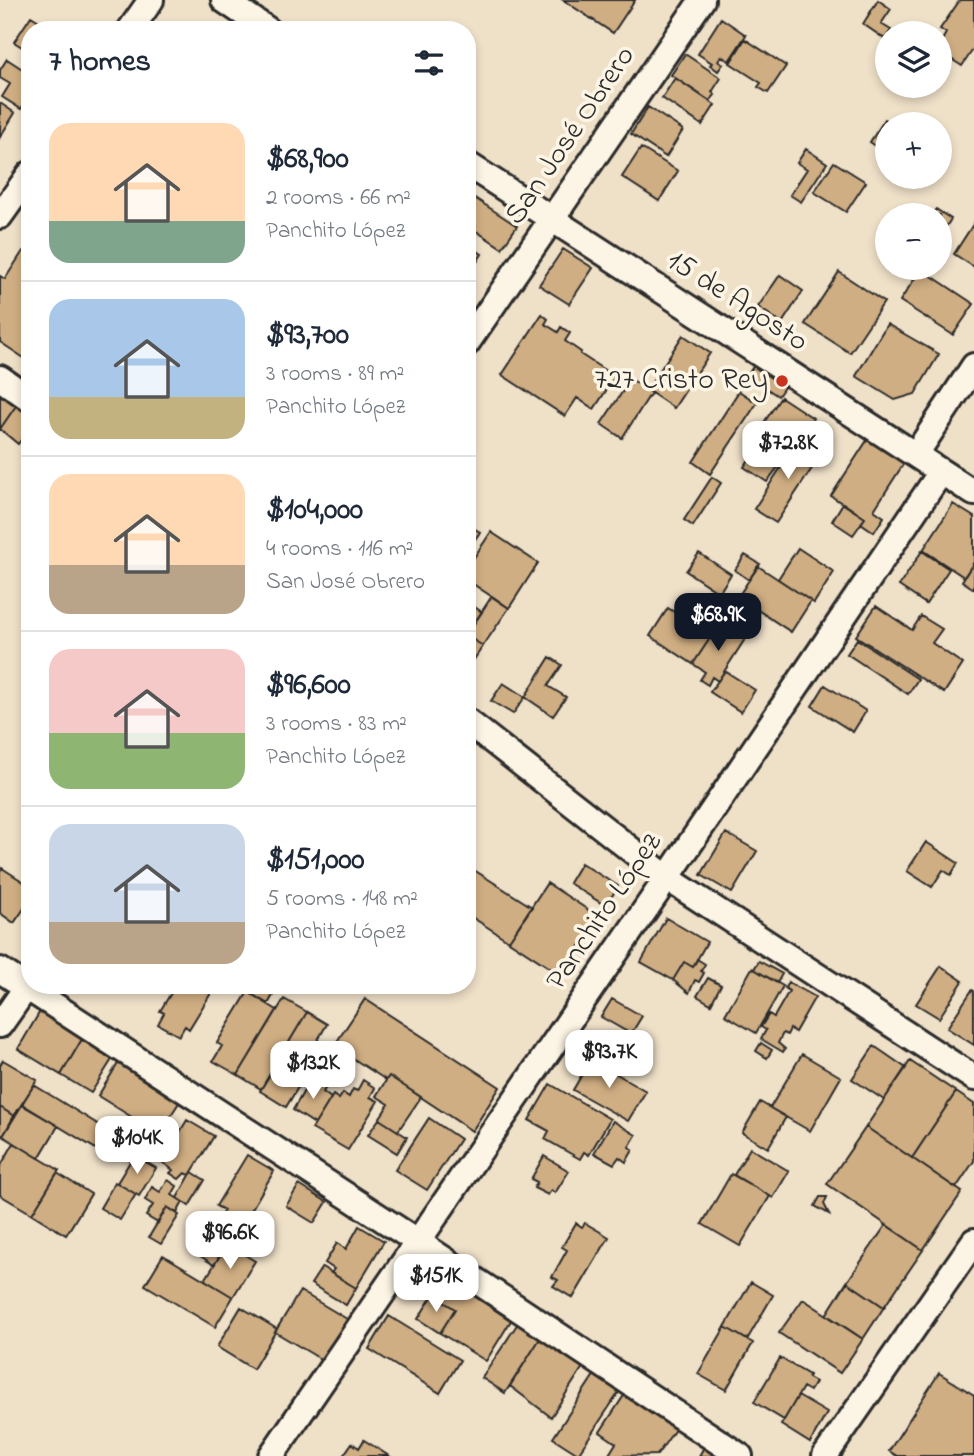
<!DOCTYPE html>
<html lang="en">
<head>
<meta charset="utf-8">
<style>
	body { margin:0; font-family:"Indie Flower",sans-serif; background:#f6f6f7; color:#1f2937; height:100vh; display:flex; flex-direction:column; font-size:26px; white-space:nowrap }
	* { box-sizing:border-box; margin:0 }
	p { font-size:23px; color:#747a83 }
	.icon { flex:none; width:38px; height:38px; fill:none; stroke:currentColor; stroke-width:2; stroke-linecap:round; stroke-linejoin:round }
	.map { position:relative; flex:1; overflow:hidden }
	.sheet { position:absolute; left:21px; top:21px; width:455px; height:973px; display:flex; flex-direction:column; background:#fff; border-radius:28px; box-shadow:0 4px 10px #0003 }
	.sheet>* { flex:none }
	.fabs { position:absolute; left:875px; top:21px; display:grid; gap:14px }
	.fabs a { display:grid; place-items:center; width:77px; height:77px; border-radius:50%; background:#fff; box-shadow:0 4px 10px #0003; font-size:35px }
	.price { position:absolute; translate:-50% -60px; padding:0 16px; border-radius:14px; background:#fff; color:#222; font-size:23px; line-height:46px; filter:drop-shadow(0 2px 4px #0008) }
	.price::after { content:''; position:absolute; left:50%; top:42px; width:21px; height:16px; margin-left:-10px; background:inherit; clip-path:polygon(0 0,100% 0,50% 100%) }
	.price.on { background:#111827; color:#fff }
	ul { padding:0; list-style:none }
	li { display:flex; align-items:center; gap:21px; height:175px; padding:0 28px }
	li+li { border-top:2px solid #e0e1e3 }
	li span { display:grid; place-items:center; flex:none; width:196px; height:140px; border-radius:21px; color:#555 }
	li>.icon { margin-inline-start:auto }
	span .icon { width:84px; height:84px; fill:#fffc; stroke-width:1 }
	li b { font-size:30px }
	h2 { display:flex; justify-content:space-between; align-items:center; height:84px; padding:0 28px; font-size:30px }
	.map>svg:first-child { display:block }
	.building { fill:#d0ae83; stroke:#2b2b2b; stroke-width:2 }
	.lines { fill:none; stroke-linecap:round; stroke-linejoin:round }
	.minor-casing { stroke:#2b2b2b; stroke-width:30 }
	.minor { stroke:#fcf5e5; stroke-width:24 }
	.poi-dot { fill:#c8321e; stroke:#fcf5e5; stroke-width:2.5 }
	.labels { text-anchor:middle; dominant-baseline:central; stroke-width:7; stroke-linejoin:round; paint-order:stroke }
	.street-label { font-size:30px; fill:#2b2b2b; stroke:#fcf5e5 }
	.poi-label { font-size:30px; fill:#2b2b2b; stroke:#fcf5e5; text-anchor:end }
</style>
</head>
<body>
<div class="map">
<svg width="974" height="1456" viewBox="0 0 974 1456">
	<rect width="100%" height="100%" fill="#efe0c8"/>
	<filter id="ink" filterUnits="userSpaceOnUse"><feTurbulence type="fractalNoise" baseFrequency=".0143" numOctaves="2"/><feDisplacementMap in="SourceGraphic" scale="14" xChannelSelector="R" yChannelSelector="G"/><feConvolveMatrix kernelMatrix="1 2 1 2 8 2 1 2 1" color-interpolation-filters="sRGB"/></filter>
	<g filter="url(#ink)">
		<path class="building" d="M563 0H635L613 33Z
			M878 0 891 9 881 24 891 30 885 39 863 24Z
			M960 0H974V48L962 66 940 52V44L946 33 940 29Z
			M31 16 52 29 30 30V52L14 42Z
			M721 18 746 35 729 61 721 56 718 61 723 64 718 71 710 65 712 63 698 54Z
			M745 39 786 66 768 93 758 87 761 83 730 63Z
			M685 54 721 78 712 92 715 95 710 101 671 75Z
			M7 59 30 74V95L21 109 2 97 10 84 0 78V70Z
			M675 78 715 105 702 125 662 98Z
			M0 103 15 113 0 137Z
			M648 107 683 130 666 157 631 134Z
			M885 119 894 124H887V154L870 142Z
			M641 148 678 171 659 201 622 177Z
			M806 149 827 163 801 202 790 195 807 169 797 163Z
			M834 162 866 182 846 212 814 192Z
			M467 193 517 226 502 248 467 225Z
			M936 209 951 219 940 236V215H931Z
			M974 223V267L954 254Z
			M467 244 482 254 471 271 467 268Z
			M563 249 593 268 569 304 539 285Z
			M23 251 30 255V362L0 342V276L5 279Z
			M921 269 974 304 953 335 900 301Z
			M839 272 884 302 850 353 805 324Z
			M780 275 803 291 782 323 758 307Z
			M542 314 548 319 545 324 558 332 561 327 570 333 565 341 581 352 580 354 615 377 594 409 577 398 565 416 502 375Z
			M887 324 939 354 915 394 895 400 856 376Z
			M683 335 710 353 674 408 647 390Z
			M756 362 787 383 778 396 747 376Z
			M631 379 651 393 622 438 601 424Z
			M0 383 22 397 0 429Z
			M739 391 757 403 710 474 693 462Z
			M22 397 30 403V428L18 444 0 429Z
			M781 397 813 418 790 454 757 433Z
			M799 439 822 453 776 523 754 509Z
			M868 439 904 463 874 510 884 517 874 532 861 523 865 518 831 496Z
			M757 448 780 464 767 482 744 467Z
			M712 477 721 483 693 526 684 520Z
			M843 503 865 518 853 535 832 521Z
			M953 504 974 517V562L964 577 923 550Z
			M467 524 480 532 467 551Z
			M491 532 538 563 509 608 467 580V568Z
			M798 548 834 572 814 603 778 579Z
			M922 551 949 569 926 604 899 586Z
			M699 553 731 574 719 593 686 571Z
			M745 555 760 564 749 580 735 570Z
			M974 562V589L962 581Z
			M758 566 811 601 791 632 738 597Z
			M492 596 509 608 483 646 467 636V634Z
			M470 604 482 612 467 634V608Z
			M876 606 912 630 921 616 942 629 932 643 963 664 944 693 856 636Z
			M668 608 701 629 710 615 720 623 693 664 650 636Z
			M720 623 745 639 718 681 712 677 708 685 700 680 705 672 693 664Z
			M467 636 483 646 467 670Z
			M857 639 918 679 908 694 847 654Z
			M550 657 562 665 548 686 566 697 553 716 525 697Z
			M725 671 755 690 741 712 710 692Z
			M503 683 525 697 513 714 491 701Z
			M825 685 866 711 853 732 812 706Z
			M726 833 757 851 732 893 701 875Z
			M926 842 958 863 951 875 943 870 932 887 907 871Z
			M581 863 618 886 606 906 569 883Z
			M2 868 30 886V900L14 923 0 913V871Z
			M474 870 532 907 509 941 467 914V880Z
			M547 883 599 917 561 975 509 941Z
			M666 918 707 942 693 967 684 962 673 980 641 962Z
			M697 959 705 964 701 971 704 973 699 982 695 980 689 993 673 980 684 962 693 967Z
			M759 961 782 974 777 983 754 969Z
			M941 966 963 981 939 1018 916 1004Z
			M752 968 783 986 756 1033 725 1015Z
			M708 978 721 985 711 1004 697 996Z
			M788 982 815 997 795 1032 790 1029 787 1035 783 1033 778 1043 785 1049 783 1052 761 1039 766 1030 761 1027 769 1014 774 1017 789 991 785 988Z
			M176 985H216L189 1029 185 1026 179 1036 158 1024 164 1013 160 1011Z
			M255 985H279L268 1004 250 993Z
			M972 990 974 991V1045L947 1028Z
			M248 992 277 1010 238 1075 213 1061 222 1046 217 1043Z
			M284 999 307 1012 261 1089 238 1075Z
			M365 999 500 1087 472 1131 389 1076 386 1080 334 1046Z
			M612 999 642 1016 631 1034 601 1017Z
			M42 1008 85 1034 61 1075 18 1049Z
			M307 1012 327 1024 311 1052 317 1056 286 1107 260 1091Z
			M85 1034 116 1053 91 1093 61 1075Z
			M761 1043 772 1050 767 1058 756 1051Z
			M874 1046 906 1068 884 1100 852 1079Z
			M802 1054 841 1077 810 1131 770 1108Z
			M591 1059 646 1091 628 1121 573 1090Z
			M3 1060 37 1080 14 1116 0 1107V1065Z
			M910 1061 956 1092 912 1158 866 1127Z
			M119 1062 180 1101 159 1134 98 1096Z
			M389 1076 421 1097 398 1131 379 1119 389 1104 376 1096Z
			M312 1077 327 1086 323 1092 331 1098 315 1124 293 1110Z
			M363 1080 375 1088 370 1097 378 1101 348 1150 312 1129 333 1095 339 1099 343 1093 349 1097 353 1089 357 1091Z
			M550 1084 610 1119 589 1155 584 1152 580 1159 545 1139 549 1131 529 1120Z
			M34 1085 117 1136 106 1155 22 1104Z
			M956 1092 974 1104V1161L956 1188 912 1158Z
			M760 1102 786 1117 768 1148 742 1133Z
			M22 1105 58 1126 39 1158 3 1136Z
			M0 1107 14 1116 3 1136 0 1134Z
			M429 1118 460 1139 427 1190 395 1170Z
			M379 1119 407 1137 397 1153 368 1135Z
			M187 1120 214 1136 190 1175 185 1173 179 1179 170 1173 173 1170 162 1162Z
			M613 1121 636 1135 629 1147 633 1150 626 1162 619 1157 614 1164 594 1153Z
			M866 1127 962 1192 923 1250 827 1184Z
			M14 1143 59 1170 32 1214 0 1195V1167Z
			M750 1148 789 1171 773 1198 734 1175Z
			M134 1155 156 1168 139 1196 117 1183Z
			M247 1155 274 1171 247 1217 251 1219 247 1227 241 1223 238 1226 221 1216 224 1210 216 1206Z
			M544 1156 569 1171 555 1193 551 1190 548 1195 534 1188 537 1182 531 1179Z
			M192 1172 205 1180 189 1206 177 1198Z
			M57 1173 91 1194 66 1235 32 1214Z
			M731 1174 770 1196 740 1246 702 1224Z
			M168 1180 177 1186 172 1195 183 1202 177 1213 167 1207 158 1223 146 1216 153 1205 145 1200 152 1187 160 1192Z
			M115 1182 136 1194 120 1220 100 1208Z
			M299 1185 327 1202 314 1223 286 1206Z
			M820 1197H827L824 1204 829 1214 815 1206Z
			M167 1207 179 1215 161 1244 149 1237Z
			M576 1223 582 1227 585 1223 609 1237 573 1298 553 1286 558 1280 552 1277 567 1250 562 1247Z
			M886 1225 923 1250 884 1307 847 1282Z
			M359 1226 384 1241 356 1288 331 1273 334 1269 325 1263 337 1243 346 1249Z
			M208 1233 227 1244 214 1265 196 1253Z
			M227 1244 255 1261 233 1297 205 1280Z
			M163 1255 233 1297 215 1327 145 1285Z
			M322 1267 356 1288 346 1305 311 1284Z
			M447 1272 515 1314 486 1361 440 1333 455 1309 433 1295Z
			M751 1282 773 1295 747 1340 725 1327Z
			M847 1282 884 1307 863 1339 826 1315Z
			M300 1291 347 1319 322 1360 275 1332Z
			M433 1295 455 1309 440 1333 418 1319Z
			M803 1299 863 1339 840 1373 779 1333Z
			M241 1307 277 1329 253 1369 217 1347Z
			M389 1316 460 1360 440 1393 369 1349Z
			M520 1320 543 1334 505 1393 482 1378Z
			M725 1327 753 1343 726 1390 698 1374Z
			M543 1334 588 1359 551 1417 510 1386Z
			M780 1358 809 1375 808 1378 815 1382 810 1391 803 1387 784 1420 754 1402Z
			M600 1366 625 1383 578 1454 553 1438Z
			M939 1373 974 1395V1456H897L889 1451Z
			M625 1394 676 1428 657 1455 608 1456 616 1443 600 1432Z
			M798 1396 827 1413 810 1443 781 1425Z
			M364 1440 389 1456H343L352 1443 359 1448Z
			M704 1447 719 1456H699Z"/>
		<g class="lines">
			<g class="minor-casing">
				<path id="minor" d="M224 0 268 30
					M130 30 151 0
					M467 164 974 493
					M0 216 30 174
					M467 343 702 0
					M0 378 30 399
					M916 454 974 366
					M467 721 667 878 974 1078
					M0 970 418 1242 740 1456
					M0 1025 30 982
					M271 1456 667 878 941 472
					M825 1456 974 1241"/>
			</g>
			<use href="#minor" class="minor"/>
		</g>
	</g>
	<circle class="poi-dot" cx="782" cy="381" r="7"/>
	<g class="labels">
		<g class="street-label">
			<text transform="translate(571 136) rotate(-56)">San José Obrero</text>
			<text transform="translate(737 302) rotate(33)">15 de Agosto</text>
			<text transform="translate(605 912) rotate(-56)">Panchito López</text>
		</g>
		<g class="poi-label">
			<text x="768" y="381">727 Cristo Rey</text>
		</g>
	</g>
</svg>
<div class="fabs">
<a><svg class="icon" aria-label="layers" viewBox="0 0 24 24"><path d="M12 4l9 5-9 5-9-5zM3 14l9 5 9-5"/></svg></a>
<a>+</a>
<a>−</a>
</div>
<b class="price" style="left:788px;top:481px">$72.8K</b>
<b class="price on" style="left:718px;top:653px">$68.9K</b>
<b class="price" style="left:609px;top:1090px">$93.7K</b>
<b class="price" style="left:313px;top:1101px">$132K</b>
<b class="price" style="left:137px;top:1176px">$104K</b>
<b class="price" style="left:230px;top:1271px">$96.6K</b>
<b class="price" style="left:436px;top:1314px">$151K</b>
<section class="sheet">
<h2>7 homes<svg class="icon" aria-label="filters" viewBox="0 0 24 24"><path d="M4 7h16M4 17h16"/><circle cx="9" cy="7" r="2"/><circle cx="15" cy="17" r="2"/></svg></h2>
<ul>
<li><span style="background:linear-gradient(#ffd9b3 70%,#7fa58c 0)"><svg class="icon" aria-label="home" viewBox="0 0 24 24"><path d="M3 11l9-7 9 7M6 9v11h12V9"/></svg></span><div><b>$68,900</b><p>2 rooms · 66 m²</p><p>Panchito López</p></div></li>
<li><span style="background:linear-gradient(#a9c7e8 70%,#c2b280 0)"><svg class="icon" aria-label="home" viewBox="0 0 24 24"><path d="M3 11l9-7 9 7M6 9v11h12V9"/></svg></span><div><b>$93,700</b><p>3 rooms · 89 m²</p><p>Panchito López</p></div></li>
<li><span style="background:linear-gradient(#ffd9b3 65%,#b9a48a 0)"><svg class="icon" aria-label="home" viewBox="0 0 24 24"><path d="M3 11l9-7 9 7M6 9v11h12V9"/></svg></span><div><b>$104,000</b><p>4 rooms · 116 m²</p><p>San José Obrero</p></div></li>
<li><span style="background:linear-gradient(#f6c9c9 60%,#8fb573 0)"><svg class="icon" aria-label="home" viewBox="0 0 24 24"><path d="M3 11l9-7 9 7M6 9v11h12V9"/></svg></span><div><b>$96,600</b><p>3 rooms · 83 m²</p><p>Panchito López</p></div></li>
<li><span style="background:linear-gradient(#c9d6e8 70%,#b9a48a 0)"><svg class="icon" aria-label="home" viewBox="0 0 24 24"><path d="M3 11l9-7 9 7M6 9v11h12V9"/></svg></span><div><b>$151,000</b><p>5 rooms · 148 m²</p><p>Panchito López</p></div></li>
</ul>
</section>
</div>
</body>
</html>
